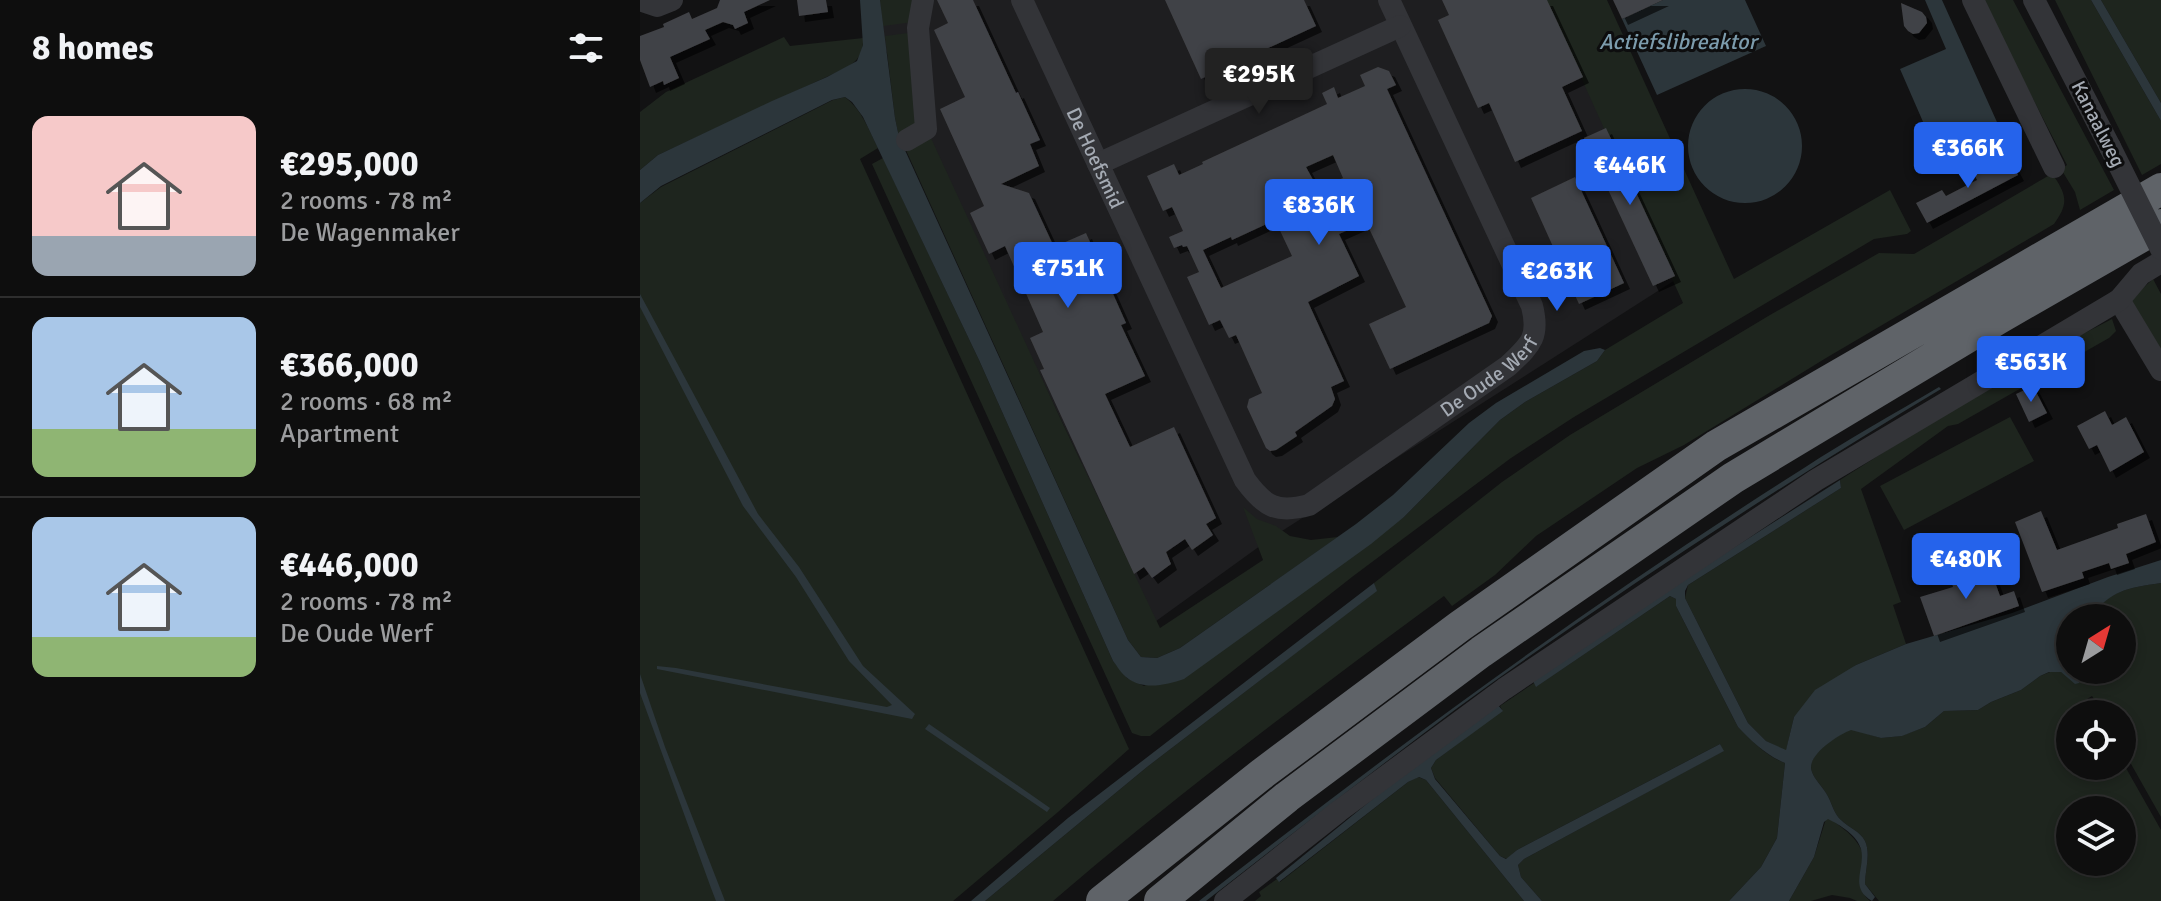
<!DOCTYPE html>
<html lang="en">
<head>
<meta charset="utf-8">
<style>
	body { margin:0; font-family:Signika,sans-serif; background:#171717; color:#f1f3f6; height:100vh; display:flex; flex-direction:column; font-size:30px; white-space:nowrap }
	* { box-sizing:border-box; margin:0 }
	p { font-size:26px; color:#9b9c9e }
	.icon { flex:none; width:44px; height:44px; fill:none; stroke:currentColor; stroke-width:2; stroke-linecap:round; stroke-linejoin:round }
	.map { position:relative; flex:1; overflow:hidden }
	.sheet { display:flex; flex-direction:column; background:#0e0e0e; width:640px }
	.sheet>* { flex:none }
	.needle { width:52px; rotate:37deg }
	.buttons { position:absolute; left:1416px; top:604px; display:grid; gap:16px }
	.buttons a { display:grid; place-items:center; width:80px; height:80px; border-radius:50%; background:#0e0e0e; box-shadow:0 4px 12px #0003,0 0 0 2px #2e2e2e; font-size:40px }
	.price { position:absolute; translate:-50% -68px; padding:0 18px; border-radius:8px; background:#2563eb; color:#fff; font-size:26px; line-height:52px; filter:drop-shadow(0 2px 4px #0008) }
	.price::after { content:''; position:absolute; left:50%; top:48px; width:24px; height:18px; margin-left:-12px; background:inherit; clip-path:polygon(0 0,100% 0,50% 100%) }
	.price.selected { background:#222; color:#fff }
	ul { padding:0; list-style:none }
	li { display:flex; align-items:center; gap:24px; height:200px; padding:0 32px }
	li+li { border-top:2px solid #2e2e2e }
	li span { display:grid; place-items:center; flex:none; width:224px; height:160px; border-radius:16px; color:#555 }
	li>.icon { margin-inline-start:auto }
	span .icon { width:96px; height:96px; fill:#fffc; stroke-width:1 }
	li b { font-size:34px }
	h2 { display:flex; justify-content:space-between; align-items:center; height:96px; padding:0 32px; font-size:34px }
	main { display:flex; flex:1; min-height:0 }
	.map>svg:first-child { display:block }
	.built { fill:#1e1e20 }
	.green { fill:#1e251e; fill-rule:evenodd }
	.water { fill:#2c363b }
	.building { fill:#414246; fill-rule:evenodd; filter:url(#shadow) }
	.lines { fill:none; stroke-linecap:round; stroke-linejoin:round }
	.minor { stroke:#333438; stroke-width:22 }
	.highway { stroke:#5f6368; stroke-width:32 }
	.minor-bridge { stroke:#333438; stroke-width:22 }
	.labels { text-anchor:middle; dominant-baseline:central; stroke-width:6; stroke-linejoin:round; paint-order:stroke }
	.street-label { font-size:20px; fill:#a4aab3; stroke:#0d0d0e }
	.water-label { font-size:22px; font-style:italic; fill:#7c9cad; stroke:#0d0d0e }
</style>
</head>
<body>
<main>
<section class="sheet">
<h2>8 homes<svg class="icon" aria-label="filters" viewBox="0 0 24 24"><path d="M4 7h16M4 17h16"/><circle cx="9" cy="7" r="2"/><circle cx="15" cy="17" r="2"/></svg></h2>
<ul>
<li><span style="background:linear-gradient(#f6c9c9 75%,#9aa5b1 0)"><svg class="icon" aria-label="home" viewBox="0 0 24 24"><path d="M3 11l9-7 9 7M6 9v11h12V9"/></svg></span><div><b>€295,000</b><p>2 rooms · 78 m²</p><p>De Wagenmaker</p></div></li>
<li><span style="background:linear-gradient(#a9c7e8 70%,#8fb573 0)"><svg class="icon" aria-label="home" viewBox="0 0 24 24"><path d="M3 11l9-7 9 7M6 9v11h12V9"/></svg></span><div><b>€366,000</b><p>2 rooms · 68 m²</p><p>Apartment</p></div></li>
<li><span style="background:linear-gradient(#a9c7e8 75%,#8fb573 0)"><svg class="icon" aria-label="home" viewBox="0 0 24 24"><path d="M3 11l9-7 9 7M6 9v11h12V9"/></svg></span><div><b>€446,000</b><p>2 rooms · 78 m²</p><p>De Oude Werf</p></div></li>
</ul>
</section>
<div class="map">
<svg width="1521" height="901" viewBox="0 0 1521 901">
	<defs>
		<filter id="shadow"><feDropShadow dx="6" dy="6" stdDeviation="0" flood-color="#0009"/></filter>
	</defs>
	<rect width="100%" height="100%" fill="#121213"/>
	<path class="built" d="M240 0H915L1046 273 631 538 494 637 441 462 242 42Z"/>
	<path class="green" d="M240 0H274L273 22 243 26Z
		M906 0H967L1094 279 1250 190 1271 231 1267 234 1234 239 934 417 871 458 712 577 510 736H501L492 733 232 164 243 158 339 360 473 661 487 678 504 686 764 517 860 420 885 402 957 361 965 350 1043 303Z
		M1342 0H1373L1474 190 1440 210 1435 192 1421 169 1427 165Z
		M1415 0H1451L1521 121V164L1502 175Z
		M1461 0H1521V103Z
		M268 33 280 125 259 137 255 118 245 36Z
		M144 37 150 46 223 38C224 52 218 61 206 68L18 155 0 170V112L26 92Z
		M205 97C222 110 229 130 238 148L220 159 489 749 418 812 313 901H0V203L21 187 193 100Z
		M290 136 422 422 520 628 623 560 603 507 617 519 636 526 650 536 671 540 698 537 540 648 517 658 501 657 488 640 265 148Z
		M1408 176 1415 178C1428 197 1427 206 1414 224L1186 358 1044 445 997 468 896 536 855 575 812 606 804 596C671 694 538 793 413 901H345L507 767 736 591 734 583 862 482 930 435 1130 315 1239 253 1274 254Z
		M1513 279 1521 294V353L1490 300Z
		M1472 319 1476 331 1469 338 1318 424 1308 426 1221 489 1261 602 1253 605 1266 644 1216 665 1154 717 1146 751 1126 741 1108 723 1045 598 1048 585 1201 488 1200 480 1302 415 1398 357Z
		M1370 417 1394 461 1264 530 1240 486Z
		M1521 583V817L1482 748V714H1463L1452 696 1447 699 1455 714H1430V766H1482V761L1521 830V901H1239L1225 884C1225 870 1231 854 1225 841 1220 831 1209 828 1201 820 1193 813 1192 802 1186 793 1182 786 1175 780 1172 772 1165 754 1198 735 1211 729L1241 738 1261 736 1285 727 1304 711 1338 710 1351 702 1381 690 1400 676 1410 672H1421L1441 681V677L1436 670H1482V618H1449C1471 590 1486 588 1521 583ZM1430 810H1482V862H1430Z
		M1030 596 1036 599V606L1098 727C1111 740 1127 757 1145 763L1137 838 1121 867 1089 901H902L881 877 878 865 884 859 1083 751 1080 744 877 850 867 859 860 856 795 778 791 768 796 760 862 710 860 706 894 683 897 686Z
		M778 777 786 780 884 901H615L621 896 619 892 637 879 640 882 768 782Z
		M1186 819H1190C1203 828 1215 836 1222 851L1225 896 1230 901H1217L1210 898 1192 895 1171 901H1149L1174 857Z"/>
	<path class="water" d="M220 0H240L255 118 259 137 488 640 501 657 517 658 540 648 716 524 753 495 829 423 856 403 944 351 960 348 965 350 957 361 885 402 860 420 764 517 731 544 544 679C526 685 503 691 486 677 481 673 477 666 473 661L339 360 223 117 212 102 205 97 192 100 21 186 0 203V170L18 155 132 101 187 77 217 61 223 45Z
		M1023 0H1105L1126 46 1017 95 982 19Z
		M1285 0H1302L1361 131 1301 163 1260 69 1306 49Z
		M1451 0H1461L1521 103V121Z
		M1048 146a57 57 0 1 1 114 0a57 57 0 1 1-114 0Z
		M0 294 118 514 159 567 223 666 275 714 272 719 17 669V666L36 668 247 707 252 705 209 661 156 577 103 506 0 307Z
		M1299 387 1301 389C1135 489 972 595 816 709 732 772 649 836 566 901H559C754 748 954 601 1164 468 1208 439 1254 414 1299 387Z
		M1200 480 1201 488 1048 585 1045 591V598L1108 723 1126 741 1146 750 1154 717 1175 690 1216 665 1266 644 1372 613 1468 577 1521 560V583C1486 588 1472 590 1449 618H1430V637L1422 643C1421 656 1430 659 1430 670H1436L1441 677 1439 683 1435 684 1421 672H1409L1400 676 1381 690 1351 702 1338 710 1304 711 1285 727 1262 736 1241 738 1211 730C1198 735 1165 756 1172 772 1175 780 1182 786 1186 793 1192 802 1193 813 1201 820 1209 828 1220 831 1225 841 1231 854 1225 870 1225 884L1235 897 1232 901C1208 887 1226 868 1221 849 1217 835 1200 825 1188 819L1184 822 1174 857 1149 901H1089L1121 867 1137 838 1145 763C1127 756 1111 741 1098 727L1036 606V599L1030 596 896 687 893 681 1032 587Z
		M734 583 737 591 507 767 345 901H331L428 818Z
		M0 674 25 747 85 901H76L71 888 0 693Z
		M858 705 863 711 796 760 791 768 795 779 860 856 866 859 877 850 1080 744 1084 751 884 859 878 865 881 877 902 901H884L786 780 779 777 768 782 639 882 636 878 773 766Z
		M289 724 400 801 410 808 407 812 285 729Z"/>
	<path class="building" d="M80 0H130L104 12 108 23 95 29 93 25 83 22 65 30 70 39 30 57 39 78 24 85 23 81 10 87 0 60V36L24 27 23 24 49 12 52 19 77 8Z
		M157 0H186L188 12 159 16Z
		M297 0H333L376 93 378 92 400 140 390 144 399 166 361 184 389 193 414 247 446 233 486 323 481 325 505 376 465 394 490 447 534 427 576 518 566 524 573 535 552 550 545 539 526 552 531 564 512 578 504 567 494 574 400 370 404 369 390 338 403 332 365 246 349 254 330 213 344 206 300 109 325 97 294 30 308 23Z
		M525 0H664L676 26 561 79Z
		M802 0H907L943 77 922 87 942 131 875 162 849 103 838 108 798 20 809 15Z
		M973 0H1023L982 19Z
		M1261 3 1282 12 1286 17 1287 23 1279 33 1273 34 1268 31 1264 26Z
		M738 67 749 71 756 85 747 89 852 316 849 323 750 369 729 324 766 307 726 222 699 234 719 276 668 302 704 381 691 387 695 399 692 406 655 432 657 436 636 450 630 451 626 448 607 407 609 399 622 393 596 335 589 338 580 320 569 325 547 277 559 272 547 246 543 247 542 245 534 248 529 237 543 231 532 207 523 211 507 176 534 164 539 175 563 164 562 162 687 104 682 93 694 87 698 98 725 86 720 75ZM693 155 703 178 678 189 666 167ZM635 220 652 256 581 288 563 250 591 237 592 240Z
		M966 128 1035 276 1013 286 944 138Z
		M1368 156 1378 175 1287 223 1276 203 1302 190 1306 196 1337 180 1334 174Z
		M935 177 984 283 939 304 891 198Z
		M1393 386 1407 413 1389 422 1376 394Z
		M1465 411 1472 425 1486 417 1504 452 1470 472 1457 445 1449 449 1437 426Z
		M1401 511 1417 550 1478 528 1477 524 1506 514 1516 542 1486 554 1489 563 1471 569 1469 563 1442 572 1444 578 1402 592 1375 522Z
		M1343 565 1347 576 1352 574 1360 596 1374 591 1379 606 1294 636 1280 597 1313 587 1310 575Z"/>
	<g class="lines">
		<g class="minor">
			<path d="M0 0 17 6 32 0"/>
			<path id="s1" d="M382 0 605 480C624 506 636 514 669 505L868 366C890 345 900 338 892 306L749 0"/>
			<path d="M1333 0 1414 167"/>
			<path d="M1394 0 1470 147"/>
			<path d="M267 140 286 129 278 28 283 0"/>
			<path d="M458 164 760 26"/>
			<path d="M1479 300 1521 370"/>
			<path d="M585 901 699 811 864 689 1176 480 1479 300 1501 274 1521 262"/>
		</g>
		<path class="highway" d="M462 901 623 773 820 626 1076 446 1521 189
			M520 901 647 797 841 652 1093 478 1359 318 1521 225"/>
		<path class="minor-bridge" d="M1470 147 1521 249"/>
	</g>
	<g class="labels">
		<g class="street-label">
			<text transform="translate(1458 124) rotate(63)">Kanaalweg</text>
			<text stroke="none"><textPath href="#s1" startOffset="174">De Hoefsmid</textPath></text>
			<text stroke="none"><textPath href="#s1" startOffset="826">De Oude Werf</textPath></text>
		</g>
		<g class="water-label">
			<text x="1038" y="41">Actiefslibreaktor</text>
		</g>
	</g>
</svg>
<div class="buttons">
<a><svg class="needle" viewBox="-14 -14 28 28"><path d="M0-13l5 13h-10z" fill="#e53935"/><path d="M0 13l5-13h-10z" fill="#9b9c9e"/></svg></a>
<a><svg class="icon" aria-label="locate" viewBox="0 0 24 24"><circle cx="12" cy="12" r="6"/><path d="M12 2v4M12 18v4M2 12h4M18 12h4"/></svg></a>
<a><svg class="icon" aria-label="layers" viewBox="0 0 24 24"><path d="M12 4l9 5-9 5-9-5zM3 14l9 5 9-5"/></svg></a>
</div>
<b class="price selected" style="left:619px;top:116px">€295K</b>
<b class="price" style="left:1328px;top:190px">€366K</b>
<b class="price" style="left:990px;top:207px">€446K</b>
<b class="price" style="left:679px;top:247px">€836K</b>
<b class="price" style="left:428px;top:310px">€751K</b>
<b class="price" style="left:917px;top:313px">€263K</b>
<b class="price" style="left:1391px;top:404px">€563K</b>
<b class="price" style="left:1326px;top:601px">€480K</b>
</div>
</main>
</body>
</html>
